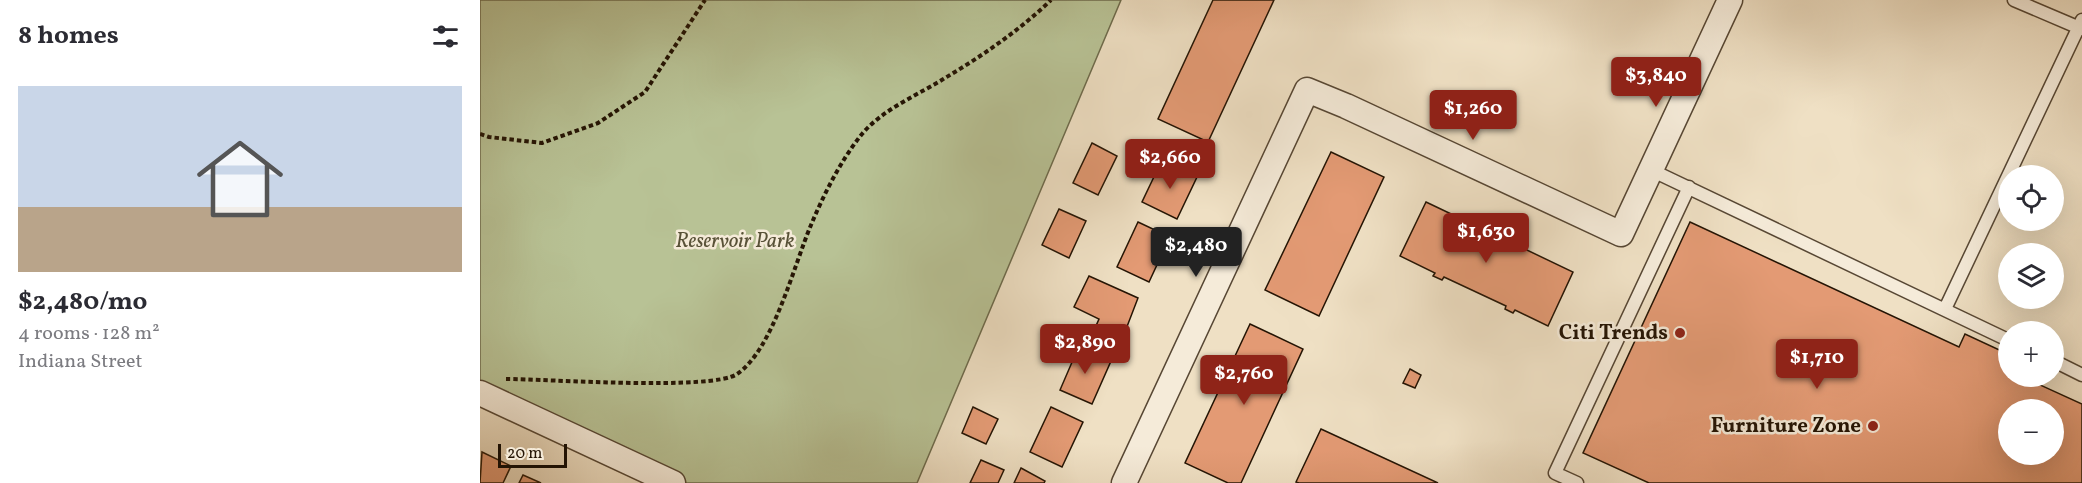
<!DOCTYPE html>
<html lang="en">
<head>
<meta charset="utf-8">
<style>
	body { margin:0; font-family:Vollkorn,serif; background:#f2f2f3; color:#2b2b33; height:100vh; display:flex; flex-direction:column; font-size:22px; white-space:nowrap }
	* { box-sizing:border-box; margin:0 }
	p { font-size:20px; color:#7c7c81 }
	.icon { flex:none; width:33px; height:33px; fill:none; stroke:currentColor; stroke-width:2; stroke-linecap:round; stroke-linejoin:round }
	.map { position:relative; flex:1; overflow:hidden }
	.drawer { display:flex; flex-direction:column; background:#fff; width:480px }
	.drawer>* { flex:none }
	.tools { position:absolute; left:1518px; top:165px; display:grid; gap:12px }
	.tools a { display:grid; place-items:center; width:66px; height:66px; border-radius:50%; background:#fff; box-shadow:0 6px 24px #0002; font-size:30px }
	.scale { position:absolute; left:18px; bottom:15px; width:69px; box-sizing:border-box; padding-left:6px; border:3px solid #241404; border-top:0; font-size:16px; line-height:21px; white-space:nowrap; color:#241404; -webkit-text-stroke:4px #f5ebd9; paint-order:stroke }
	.price { position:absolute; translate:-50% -51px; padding:0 14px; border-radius:6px; background:#8f2418; color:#fff; font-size:20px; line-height:39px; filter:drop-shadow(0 2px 3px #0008) }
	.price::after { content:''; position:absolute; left:50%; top:36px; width:18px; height:14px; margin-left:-9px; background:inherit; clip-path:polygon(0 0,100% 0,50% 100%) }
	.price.current { background:#222; color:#fff }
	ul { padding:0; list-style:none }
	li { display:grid; align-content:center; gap:12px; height:318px; padding:0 18px }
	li+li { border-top:2px solid #e1e1e2 }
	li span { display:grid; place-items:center; height:186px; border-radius:0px; color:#555 }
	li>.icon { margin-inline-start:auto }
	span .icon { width:108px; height:108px; fill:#fffc; stroke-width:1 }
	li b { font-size:26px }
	h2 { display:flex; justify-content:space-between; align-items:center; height:72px; padding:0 18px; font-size:26px }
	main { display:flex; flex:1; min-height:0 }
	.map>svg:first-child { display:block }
	.green { fill:#b8c295; stroke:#6e6b4c; stroke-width:1.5 }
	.building { fill:#e39a74; stroke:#241404; stroke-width:1.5; fill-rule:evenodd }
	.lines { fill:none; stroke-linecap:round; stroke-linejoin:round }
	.service-casing { stroke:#574734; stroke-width:15 }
	.minor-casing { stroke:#574734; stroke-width:27 }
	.path { stroke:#241404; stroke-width:4; stroke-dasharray:4.5 3; stroke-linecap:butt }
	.service { stroke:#f5ebd9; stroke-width:12 }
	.minor { stroke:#f5ebd9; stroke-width:24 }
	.poi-dot { fill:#8f2418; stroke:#f5ebd9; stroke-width:2 }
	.labels { text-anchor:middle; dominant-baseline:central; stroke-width:5; stroke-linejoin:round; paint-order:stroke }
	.park-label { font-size:21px; font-style:italic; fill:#585137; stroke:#f5ebd9 }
	.poi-label { font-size:21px; font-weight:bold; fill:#241404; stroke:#f5ebd9; text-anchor:end }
</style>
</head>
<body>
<main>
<section class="drawer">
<h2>8 homes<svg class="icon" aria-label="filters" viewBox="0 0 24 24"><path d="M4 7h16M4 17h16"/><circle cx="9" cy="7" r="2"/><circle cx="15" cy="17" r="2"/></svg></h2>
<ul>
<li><span style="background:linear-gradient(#c9d6e8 65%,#b9a48a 0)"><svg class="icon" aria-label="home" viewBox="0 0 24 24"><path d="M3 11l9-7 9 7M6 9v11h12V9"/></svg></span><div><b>$2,480/mo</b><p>4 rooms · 128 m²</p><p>Indiana Street</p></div></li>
</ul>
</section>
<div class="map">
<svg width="1602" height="483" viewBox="0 0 1602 483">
	<rect width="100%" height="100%" fill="#efe0c4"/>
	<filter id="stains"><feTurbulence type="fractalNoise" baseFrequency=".00333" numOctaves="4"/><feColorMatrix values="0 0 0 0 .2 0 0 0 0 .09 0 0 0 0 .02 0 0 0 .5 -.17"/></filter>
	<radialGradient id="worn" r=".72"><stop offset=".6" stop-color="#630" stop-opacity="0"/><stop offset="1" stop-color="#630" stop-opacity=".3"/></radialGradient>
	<path class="green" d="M0 0H641L437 483H193L0 393Z"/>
	<path class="building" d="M733 0H794L728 142 678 119Z
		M612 143 637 156 618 195 593 183Z
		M851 152 904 177 839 316 785 290Z
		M682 160 717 177 697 219 662 202Z
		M946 202 1093 272 1068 326 1035 310 1033 313 1025 309 1026 306 964 277 962 280 953 276 955 273 920 256Z
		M579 209 606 221 589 258 562 245Z
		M658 222 690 237 669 282 637 267Z
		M1210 222 1479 347 1485 334 1528 354V376H1548L1547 379 1602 404V483H1169L1103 453ZM1528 410H1574V454H1528Z
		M609 276 658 298 638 350 611 337 619 319 594 307Z
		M770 324 823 349 761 483H748L705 463Z
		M599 346 631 361 612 404 580 390Z
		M930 369 941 375 935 388 923 383Z
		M493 407 518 419 506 444 482 433Z
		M571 407 603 422 582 467 550 452Z
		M841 429 958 483H819L816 482Z
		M2 452 31 466 23 483H0Z
		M501 460 524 470 518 483H490Z
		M541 468 565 481 564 483H534Z
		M43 475 61 483H39Z"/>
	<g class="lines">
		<g class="service-casing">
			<path id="service" d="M1534 0 1602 29
				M1171 170 1528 340
				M1465 309 1602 20
				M1574 361 1602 375
				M1097 483 1075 473 1209 187"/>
		</g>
		<g class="minor-casing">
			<path id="minor" d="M0 393 193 483
				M644 483 827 90 866 106 1141 234 1250 0"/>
		</g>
		<path class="path" d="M0 134 9 137 62 143 118 123 165 92 225 0
			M26 379C66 379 233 391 257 374 293 350 314 265 331 225 344 194 361 160 382 134 403 109 438 95 465 78 502 56 540 30 571 0"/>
		<use href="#service" class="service"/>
		<use href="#minor" class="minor"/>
	</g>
	<g class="poi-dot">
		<circle cx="1200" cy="333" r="6"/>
		<circle cx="1393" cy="426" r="6"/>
	</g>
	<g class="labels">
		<g class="park-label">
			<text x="255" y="241">Reservoir Park</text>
		</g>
		<g class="poi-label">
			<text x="1188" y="333">Citi Trends</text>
			<text x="1381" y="426">Furniture Zone</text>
		</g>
	</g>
	<rect width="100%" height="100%" filter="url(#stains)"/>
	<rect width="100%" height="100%" fill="url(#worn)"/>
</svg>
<div class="tools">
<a><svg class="icon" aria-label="locate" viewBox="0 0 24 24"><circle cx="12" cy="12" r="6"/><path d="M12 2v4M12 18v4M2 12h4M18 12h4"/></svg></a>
<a><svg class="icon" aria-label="layers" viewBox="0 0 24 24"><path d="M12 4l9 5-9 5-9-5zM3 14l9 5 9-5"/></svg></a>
<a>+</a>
<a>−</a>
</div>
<div class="scale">20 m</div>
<b class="price" style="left:1176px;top:108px">$3,840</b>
<b class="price" style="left:993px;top:141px">$1,260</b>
<b class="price" style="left:690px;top:190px">$2,660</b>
<b class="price" style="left:1006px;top:264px">$1,630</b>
<b class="price current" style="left:716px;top:278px">$2,480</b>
<b class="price" style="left:605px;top:375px">$2,890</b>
<b class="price" style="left:1337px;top:390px">$1,710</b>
<b class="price" style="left:764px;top:406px">$2,760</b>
</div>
</main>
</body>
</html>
